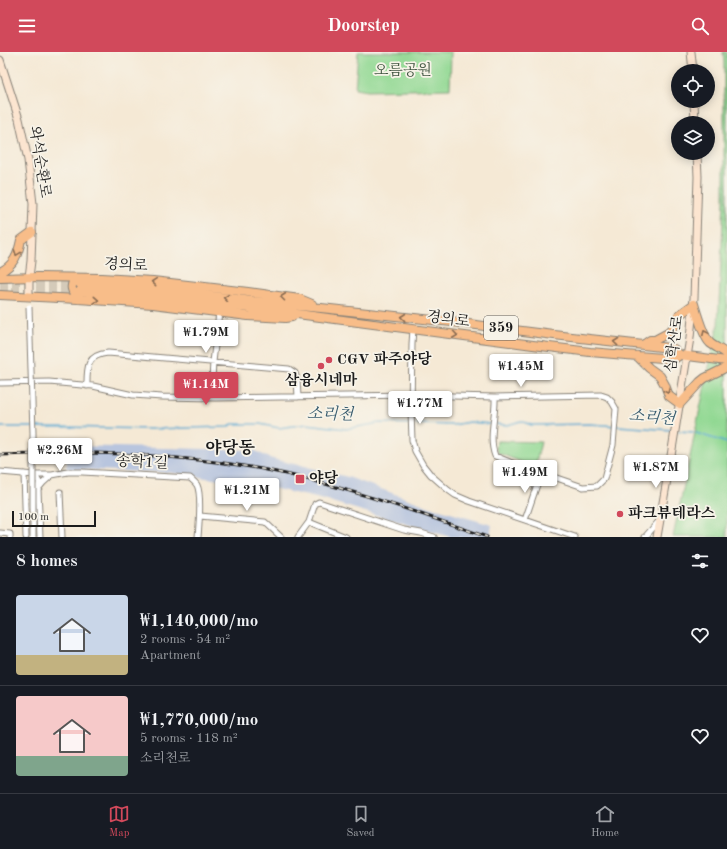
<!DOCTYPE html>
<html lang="en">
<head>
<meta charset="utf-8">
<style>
	body { margin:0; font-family:"Old Standard TT","Noto Serif KR",serif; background:#20242c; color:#f1f3f6; height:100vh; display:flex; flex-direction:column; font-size:15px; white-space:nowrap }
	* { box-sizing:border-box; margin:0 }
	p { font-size:13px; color:#9ea1a6 }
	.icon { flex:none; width:22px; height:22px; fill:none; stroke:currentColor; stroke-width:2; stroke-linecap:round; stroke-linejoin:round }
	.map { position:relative; height:485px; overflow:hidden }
	.sheet { display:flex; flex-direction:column; background:#171b24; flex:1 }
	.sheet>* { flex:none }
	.tools { position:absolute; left:671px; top:12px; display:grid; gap:8px }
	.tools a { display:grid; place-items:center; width:44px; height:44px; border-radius:50%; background:#171b24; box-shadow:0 2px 10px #0003; font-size:20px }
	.scale { position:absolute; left:12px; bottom:10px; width:84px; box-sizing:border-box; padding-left:4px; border:2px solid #1c1c1c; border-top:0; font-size:11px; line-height:14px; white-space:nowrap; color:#1c1c1c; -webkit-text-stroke:3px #f7f3e8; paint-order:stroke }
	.price { position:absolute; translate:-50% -34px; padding:0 9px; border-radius:4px; background:#fff; color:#222; font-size:13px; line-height:26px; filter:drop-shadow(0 1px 2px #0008) }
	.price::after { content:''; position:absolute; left:50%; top:24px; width:12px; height:9px; margin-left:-6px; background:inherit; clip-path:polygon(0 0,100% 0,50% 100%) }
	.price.active { background:#d1495b; color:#fff }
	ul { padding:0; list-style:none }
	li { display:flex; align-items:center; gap:12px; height:100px; padding:0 16px }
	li+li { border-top:1px solid #363941 }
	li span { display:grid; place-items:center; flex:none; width:112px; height:80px; border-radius:4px; color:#555 }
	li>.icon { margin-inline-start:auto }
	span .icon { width:48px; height:48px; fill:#fffc; stroke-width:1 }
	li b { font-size:17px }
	h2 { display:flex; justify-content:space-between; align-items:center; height:48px; padding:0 16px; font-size:17px }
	header { display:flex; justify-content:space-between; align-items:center; height:52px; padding:0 16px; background:#d1495b; color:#fff; font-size:18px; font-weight:700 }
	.tab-bar { display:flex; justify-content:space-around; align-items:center; height:56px; border-top:1px solid #363941; background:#171b24; font-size:11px; color:#9ea1a6 }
	.tab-bar a { display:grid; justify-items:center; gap:2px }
	.tab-bar .active { color:#d1495b }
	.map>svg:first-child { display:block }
	.industrial { fill:#b8c5de }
	.green { fill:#90d892; stroke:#567a57 }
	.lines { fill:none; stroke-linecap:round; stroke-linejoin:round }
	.stream { stroke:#57a8d2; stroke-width:1.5 }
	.primary-tunnel { stroke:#d4cab9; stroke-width:8; stroke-dasharray:8 4; stroke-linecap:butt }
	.street-casing { stroke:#888278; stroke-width:7 }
	.secondary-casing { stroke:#888278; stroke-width:9 }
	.primary-casing { stroke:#888278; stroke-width:10 }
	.street { stroke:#fff; stroke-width:5 }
	.secondary { stroke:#fce5d0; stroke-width:7 }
	.primary { stroke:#f8bd89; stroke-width:8 }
	.rail-casing { stroke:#1c1c1c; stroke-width:3 }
	.rail { stroke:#f7f3e8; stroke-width:1.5; stroke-dasharray:4.5; stroke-linecap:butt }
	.street-bridge-casing { stroke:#888278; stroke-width:7; stroke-linecap:butt }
	.street-bridge { stroke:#fff; stroke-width:5 }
	.oneway { stroke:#8a6c52 }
	.poi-dot { fill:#d1495b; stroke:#f7f3e8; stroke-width:1.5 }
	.labels { text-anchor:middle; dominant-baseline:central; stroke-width:3.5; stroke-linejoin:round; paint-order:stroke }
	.shield { fill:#f7f3e8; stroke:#5e5c59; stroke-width:1 }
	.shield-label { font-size:14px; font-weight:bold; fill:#1c1c1c }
	.park-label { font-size:15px; fill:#3f543f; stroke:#f7f3e8 }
	.street-label { font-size:15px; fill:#1c1c1c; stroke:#f7f3e8 }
	.poi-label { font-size:15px; font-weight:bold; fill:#1c1c1c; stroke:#f7f3e8; text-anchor:start }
	.water-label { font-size:16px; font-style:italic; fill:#375b6e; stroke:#f7f3e8 }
	.quarter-label { font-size:17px; font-weight:bold; fill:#1c1c1c; stroke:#f7f3e8 }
</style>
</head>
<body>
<header><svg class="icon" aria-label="menu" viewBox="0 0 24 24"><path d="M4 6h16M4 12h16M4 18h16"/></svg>Doorstep<svg class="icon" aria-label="search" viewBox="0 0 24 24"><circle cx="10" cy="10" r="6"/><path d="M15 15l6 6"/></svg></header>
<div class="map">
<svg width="727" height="485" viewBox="0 0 727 485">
	<rect width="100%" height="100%" fill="#f7f3e8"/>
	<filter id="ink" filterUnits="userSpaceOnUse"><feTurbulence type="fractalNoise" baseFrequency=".025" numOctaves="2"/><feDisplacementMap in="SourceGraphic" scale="8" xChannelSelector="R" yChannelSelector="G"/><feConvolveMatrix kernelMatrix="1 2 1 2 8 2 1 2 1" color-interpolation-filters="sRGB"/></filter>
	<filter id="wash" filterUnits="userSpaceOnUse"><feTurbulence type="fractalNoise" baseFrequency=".012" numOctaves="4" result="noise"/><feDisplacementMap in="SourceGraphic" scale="16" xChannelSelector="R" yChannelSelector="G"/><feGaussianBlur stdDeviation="0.9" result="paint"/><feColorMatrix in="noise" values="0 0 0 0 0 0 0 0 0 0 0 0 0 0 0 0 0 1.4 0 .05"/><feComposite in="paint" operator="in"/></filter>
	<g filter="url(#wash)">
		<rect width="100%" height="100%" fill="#f5e9d5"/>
		<path class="industrial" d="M69 394 254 398 269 406 348 425 433 456 492 473 490 485H450L325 448 272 436 173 421 66 417Z"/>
		<path class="green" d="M358 0H451L450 37 367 39 355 37Z
			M723 0H727V485H673L692 395 696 375 718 273 724 148V10Z
			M497 389 541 390 535 415 498 401 496 396Z"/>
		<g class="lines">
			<path class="stream" d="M414 372 453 373 469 370 491 372
				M495 372 507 373 521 369 531 373 590 372 672 378
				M0 375H62L150 377 228 375 232 372H260L279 376 307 372 346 377 379 371 410 372
				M678 379 693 380 727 391"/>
		</g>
	</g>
	<g filter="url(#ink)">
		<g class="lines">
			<path class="primary-tunnel" d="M0 232H78
				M0 237 79 239"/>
			<g class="street-casing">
				<path id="street" d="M413 277 412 292 411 358 412 388 415 399 423 413 431 423 448 438 455 443 469 449 575 485
					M0 331 49 330 93 334 133 343 162 345 216 346 411 343 495 345 601 343 607 345 612 350 616 357 613 393 604 427 597 434 583 435 510 410 495 404C488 386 496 364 495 345
					M87 334C87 316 86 303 108 301L289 317 295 321 297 327 298 345
					M211 346 213 310 219 260
					M0 420 35 423H52L43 431 38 437
					M24 422 26 485
					M35 423 39 430 38 437 40 485
					M52 423 68 420H82L190 426C192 428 195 430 197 433 202 443 199 473 198 485
					M60 440 62 485
					M200 464 265 470 281 485
					M525 468 541 421
					M309 470 346 485
					M0 481 10 482V485
					M298 485 309 470 315 452 319 450 334 455 404 478 421 481 434 485
					M645 485 660 468"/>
			</g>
			<g class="secondary-casing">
				<path id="secondary" d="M691 0 693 19
					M0 8 19 67 28 108 33 152 31 209 29 225V244
					M694 49 695 71
					M657 485 669 416 690 286 694 246 698 125 697 101"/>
			</g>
			<g class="primary-casing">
				<path id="primary" d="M0 220C14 213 18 203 21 188L32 180
					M0 226 38 225 101 226 153 229 248 240 300 247 312 252
					M77 226C68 233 72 240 78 247
					M80 232 147 236 278 252 321 256 461 271 554 283 670 296 674 297 680 303 727 309
					M80 239 161 245 282 260 533 293 590 300 674 307 680 303
					M0 243 78 247 153 252 248 264 285 266 292 265
					M643 293 650 288H655L668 281 672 277 679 263 694 252C697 262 703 284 710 291 715 295 722 298 727 302
					M637 304 649 316 660 324 665 333 669 344 680 352 700 330 705 326 727 315"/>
			</g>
			<use href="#street" class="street"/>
			<use href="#secondary" class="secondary"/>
			<use href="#primary" class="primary"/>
			<g class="rail-casing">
				<path id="rail" d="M0 403C32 402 64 401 97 401 152 403 207 407 262 417 339 432 413 459 487 485"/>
			</g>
			<use href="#rail" class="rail"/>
			<g class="street-bridge-casing">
				<path id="street-bridge" d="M29 255 33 381V485"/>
			</g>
			<use href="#street-bridge" class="street-bridge"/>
		</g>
		<defs><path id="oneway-chevron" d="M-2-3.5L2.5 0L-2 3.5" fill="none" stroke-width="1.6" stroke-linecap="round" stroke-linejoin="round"/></defs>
		<g class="oneway">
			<use href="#oneway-chevron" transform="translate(17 201) rotate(110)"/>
			<use href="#oneway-chevron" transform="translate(154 230) rotate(-175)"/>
			<use href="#oneway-chevron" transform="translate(283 245) rotate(-173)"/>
			<use href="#oneway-chevron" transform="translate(226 246) rotate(-173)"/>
			<use href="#oneway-chevron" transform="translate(96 248) rotate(4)"/>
			<use href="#oneway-chevron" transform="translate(403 265) rotate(-174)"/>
			<use href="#oneway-chevron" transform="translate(705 281) rotate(-114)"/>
			<use href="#oneway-chevron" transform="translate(455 283) rotate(8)"/>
			<use href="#oneway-chevron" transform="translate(616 290) rotate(-174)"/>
			<use href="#oneway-chevron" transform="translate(667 339) rotate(66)"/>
		</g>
	</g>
	<g class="poi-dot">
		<circle cx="329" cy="308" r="4"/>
		<circle cx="321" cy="314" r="4"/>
		<rect x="295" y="422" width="10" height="10" rx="2"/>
		<circle cx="620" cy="462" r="4"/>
	</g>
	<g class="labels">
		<rect class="shield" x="484" y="264" width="34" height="24" rx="3"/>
		<g class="shield-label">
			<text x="501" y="276">359</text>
		</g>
		<g class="park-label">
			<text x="403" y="19">오름공원</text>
		</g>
		<g class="street-label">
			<text transform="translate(39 110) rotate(81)">와석순환로</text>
			<text transform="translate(126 214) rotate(3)">경의로</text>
			<text transform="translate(448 268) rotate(8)">경의로</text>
			<text transform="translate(675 292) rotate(-82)">심학산로</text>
			<text transform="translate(142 411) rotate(3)">송학1길</text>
		</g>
		<g class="poi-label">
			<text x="337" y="308">CGV 파주야당</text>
			<text x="321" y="329" text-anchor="middle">삼융시네마</text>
			<text x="309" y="427">야당</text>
			<text x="628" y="462">파크뷰테라스</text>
		</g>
		<g class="water-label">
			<text transform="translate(330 363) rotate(1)">소리천</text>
			<text transform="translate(652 366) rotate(5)">소리천</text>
		</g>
		<g class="quarter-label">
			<text x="230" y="396">야당동</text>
		</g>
	</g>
</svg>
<div class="tools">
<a><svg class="icon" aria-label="locate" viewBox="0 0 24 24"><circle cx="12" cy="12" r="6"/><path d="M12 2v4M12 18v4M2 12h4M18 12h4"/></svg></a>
<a><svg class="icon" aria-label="layers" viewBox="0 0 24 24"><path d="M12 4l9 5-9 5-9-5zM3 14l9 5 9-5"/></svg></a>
</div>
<div class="scale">100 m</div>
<b class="price" style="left:206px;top:302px">₩1.79M</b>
<b class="price" style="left:521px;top:336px">₩1.45M</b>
<b class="price active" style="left:206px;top:354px">₩1.14M</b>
<b class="price" style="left:420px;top:373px">₩1.77M</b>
<b class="price" style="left:60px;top:420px">₩2.26M</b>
<b class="price" style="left:656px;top:437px">₩1.87M</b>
<b class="price" style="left:525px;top:442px">₩1.49M</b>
<b class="price" style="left:247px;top:460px">₩1.21M</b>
</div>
<section class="sheet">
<h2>8 homes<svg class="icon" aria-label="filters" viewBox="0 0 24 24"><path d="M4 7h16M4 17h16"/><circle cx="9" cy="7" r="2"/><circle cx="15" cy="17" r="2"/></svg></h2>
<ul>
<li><span style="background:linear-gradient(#c9d6e8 75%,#c2b280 0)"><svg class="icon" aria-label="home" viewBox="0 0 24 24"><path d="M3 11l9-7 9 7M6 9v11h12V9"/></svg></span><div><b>₩1,140,000/mo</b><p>2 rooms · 54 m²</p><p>Apartment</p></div><svg class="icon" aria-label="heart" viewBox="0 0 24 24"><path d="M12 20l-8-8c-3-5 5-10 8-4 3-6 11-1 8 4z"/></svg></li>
<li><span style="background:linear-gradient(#f6c9c9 75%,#7fa58c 0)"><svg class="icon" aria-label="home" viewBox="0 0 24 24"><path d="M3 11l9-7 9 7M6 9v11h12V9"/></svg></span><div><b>₩1,770,000/mo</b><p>5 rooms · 118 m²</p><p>소리천로</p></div><svg class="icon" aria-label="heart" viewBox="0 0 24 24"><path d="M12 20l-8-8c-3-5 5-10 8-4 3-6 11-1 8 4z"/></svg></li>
</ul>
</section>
<nav class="tab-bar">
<a class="active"><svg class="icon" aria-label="map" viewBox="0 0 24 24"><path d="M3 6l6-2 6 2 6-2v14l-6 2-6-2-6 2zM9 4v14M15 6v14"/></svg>Map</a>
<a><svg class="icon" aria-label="saved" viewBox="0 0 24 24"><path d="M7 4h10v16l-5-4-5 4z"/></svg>Saved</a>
<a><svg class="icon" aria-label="home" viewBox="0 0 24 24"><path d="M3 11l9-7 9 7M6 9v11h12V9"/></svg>Home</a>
</nav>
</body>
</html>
